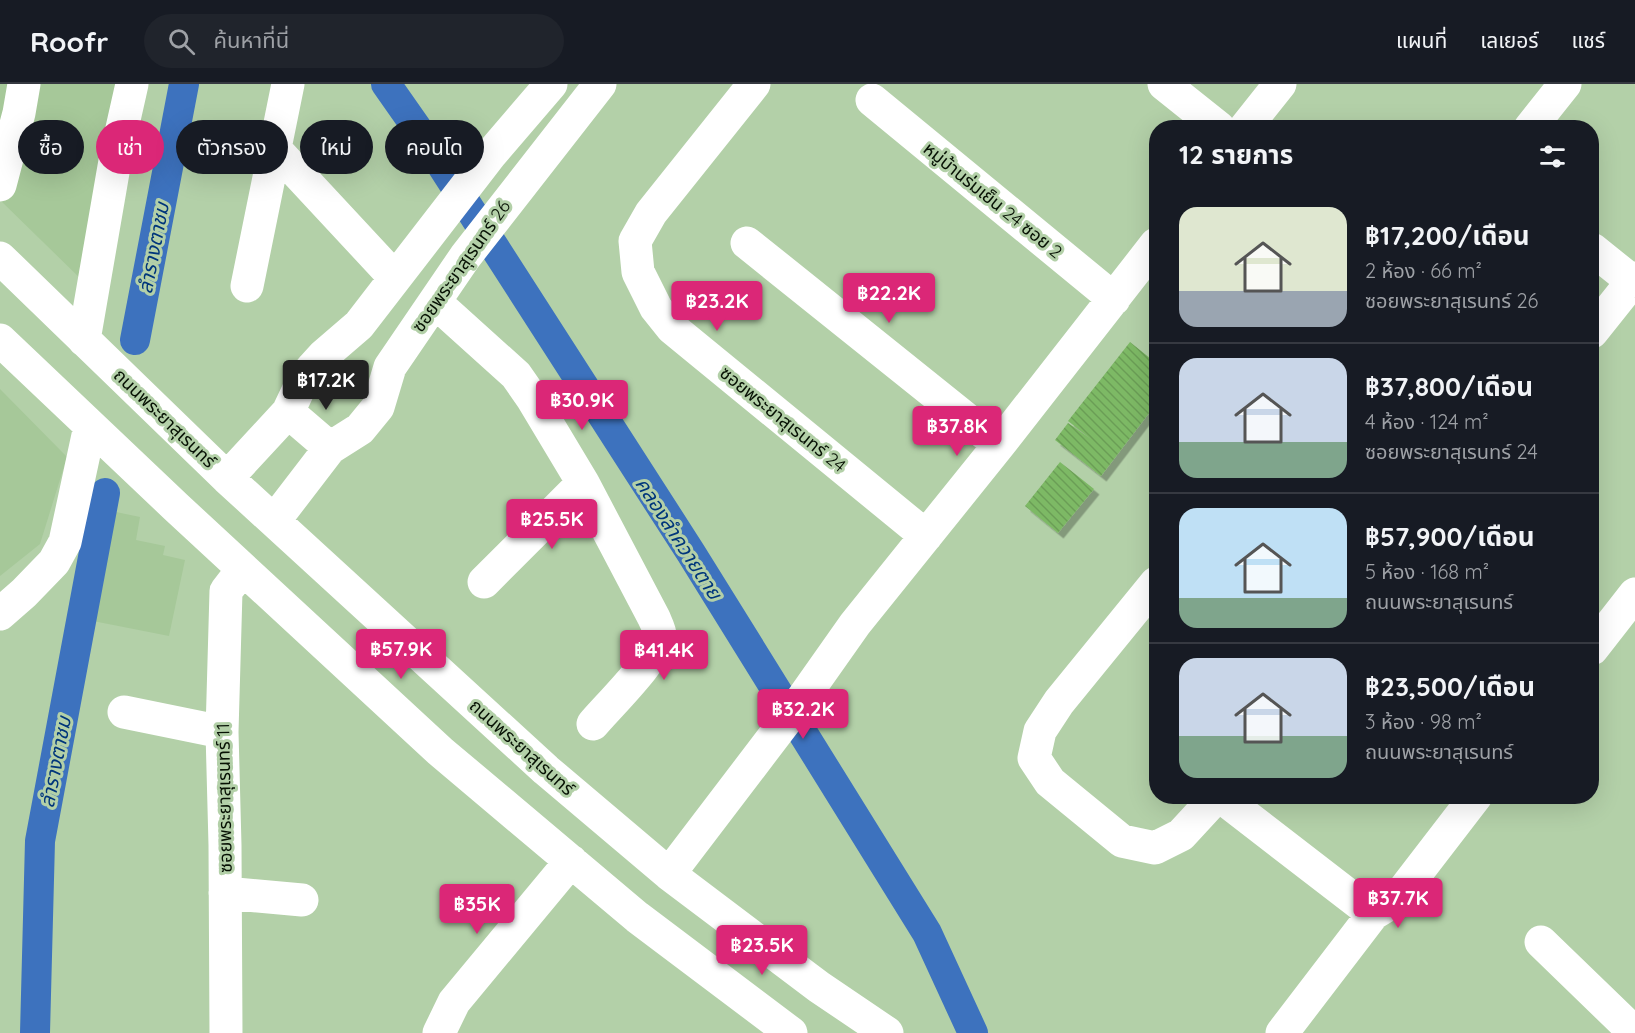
<!DOCTYPE html>
<html lang="th">
<head>
<meta charset="utf-8">
<style>
	body { margin:0; font-family:Quicksand,"Noto Sans Thai",sans-serif; background:#20242c; color:#f1f3f6; height:100vh; display:flex; flex-direction:column; font-size:22px; white-space:nowrap }
	* { box-sizing:border-box; margin:0 }
	p { font-size:20px; color:#9ea1a6 }
	.icon { flex:none; width:33px; height:33px; fill:none; stroke:currentColor; stroke-width:2; stroke-linecap:round; stroke-linejoin:round }
	.map { position:relative; flex:1; overflow:hidden }
	.details { position:absolute; left:1149px; top:36px; width:450px; height:684px; display:flex; flex-direction:column; background:#171b24; border-radius:24px; box-shadow:0 6px 24px #0002 }
	.details>* { flex:none }
	.hud { position:absolute; left:18px; top:36px; width:570px; height:54px; display:flex; gap:12px }
	.price { position:absolute; translate:-50% -51px; padding:0 14px; border-radius:6px; background:#db2777; color:#fff; font-size:20px; line-height:39px; filter:drop-shadow(0 2px 3px #0008) }
	.price::after { content:''; position:absolute; left:50%; top:36px; width:18px; height:14px; margin-left:-9px; background:inherit; clip-path:polygon(0 0,100% 0,50% 100%) }
	.price.selected { background:#222; color:#fff }
	ul { padding:0; list-style:none }
	li { display:flex; align-items:center; gap:18px; height:150px; padding:0 30px }
	li+li { border-top:2px solid #363941 }
	li span { display:grid; place-items:center; flex:none; width:168px; height:120px; border-radius:18px; color:#555 }
	li>.icon { margin-inline-start:auto }
	span .icon { width:72px; height:72px; fill:#fffc; stroke-width:1 }
	li b { font-size:26px }
	h2 { display:flex; justify-content:space-between; align-items:center; height:72px; padding:0 30px; font-size:26px }
	.pill { padding:0 21px; border-radius:27px; background:#171b24; box-shadow:0 6px 24px #0002; font-size:21px; line-height:54px }
	.pill.selected { background:#db2777; color:#fff }
	header { display:flex; align-items:center; gap:36px; box-sizing:border-box; height:84px; padding:0 30px; background:#171b24; border-bottom:2px solid #363941 }
	header strong { font-size:28px }
	nav { display:flex; gap:33px; margin-inline-start:auto; font-size:21px }
	.search { width:420px; height:54px; background:#20242c; display:flex; align-items:center; gap:15px; box-sizing:border-box; padding:0 21px; border-radius:33px; color:#9ea1a6; font-size:22px }
	.map>svg:first-child { display:block }
	.built { fill:#a6c899 }
	.lines { fill:none; stroke-linecap:round; stroke-linejoin:round }
	.canal { stroke:#3d72be; stroke-width:30 }
	.building { fill:url(#building-back-hatch); filter:url(#shadow) }
	.minor { stroke:#fff; stroke-width:33 }
	.labels { text-anchor:middle; dominant-baseline:central; stroke-width:6; stroke-linejoin:round; paint-order:stroke }
	.street-label { font-size:18px; fill:#071104; stroke:#b3d0a8 }
	.water-label { font-size:20px; font-style:italic; fill:#00367b; stroke:#b3d0a8 }
</style>
</head>
<body>
<header>
<strong>Roofr</strong>
<div class="search"><svg class="icon" aria-label="search" viewBox="0 0 24 24"><circle cx="10" cy="10" r="6"/><path d="M15 15l6 6"/></svg>ค้นหาที่นี่</div>
<nav><a>แผนที่</a><a>เลเยอร์</a><a>แชร์</a></nav>
</header>
<div class="map">
<svg width="1635" height="949" viewBox="0 0 1635 949">
	<defs>
		<pattern id="building-back-hatch" width="6" height="6" patternUnits="userSpaceOnUse" patternTransform="scale(1.5)"><rect width="6" height="6" fill="#7db965"/><path d="M-1 5l2 2M0 0l6 6M5-1l2 2" fill="none" stroke="#6b9e56"/></pattern>
		<filter id="shadow"><feDropShadow dx="5.5" dy="5.5" stdDeviation="0" flood-color="#0004"/></filter>
	</defs>
	<rect width="100%" height="100%" fill="#b3d0a8"/>
	<path class="built" d="M0 0H124L85 199 0 116Z
		M0 305 67 373 40 460 0 492Z
		M116 428 140 433 136 456 165 462 163 471 185 476 169 552 93 537Z"/>
	<g class="lines">
		<path class="canal" d="M386 0 426 57 691 469 927 849 973 949
			M135 256 184 0
			M35 949 40 757 105 409"/>
	</g>
	<path class="building" d="M1130 258 1156 279V320L1101 392 1055 356 1068 339 1091 355 1068 337Z
		M1060 378 1094 405 1058 449 1025 422Z"/>
	<g class="lines">
		<path class="minor" d="M754 0 651 129 635 157 638 188 656 224 672 244 926 452
			M1164 0 1219 44
			M872 16 1114 215
			M1245 44 1280 0
			M1530 44 1565 0
			M276 66 395 194
			M0 101 19 29 24 0
			M747 159 999 361
			M1592 165 1632 197
			M0 174 227 394 546 686 669 790 819 903 887 949
			M247 202 288 0
			M435 218 516 291 532 314 583 399 654 534C656 539 660 546 660 551 661 571 607 623 593 640
			M1592 248 1635 194
			M0 256 176 423 441 668 637 833 791 949
			M84 256 116 71 132 0
			M288 328 330 364
			M227 394 288 328 304 294 313 283 323 272 359 241 491 70 551 0
			M274 437 330 364 360 345 378 323 390 283 465 173 600 0
			M484 498 583 399
			M1156 499 1059 618 1040 647 1034 674 1050 698 1122 757 1155 764 1181 751 1217 712
			M0 530 24 509 54 478 65 458 90 342
			M1592 565 1635 510
			M124 628 222 648
			M1220 712 1373 830
			M669 790 800 618 855 540 999 361 1156 160
			M225 809 302 816
			M1541 858 1635 949
			M226 949 225 761 222 648 226 507 243 485
			M439 949 454 918 571 777
			M1282 949 1373 830 1396 816 1476 712"/>
	</g>
	<g class="labels">
		<g class="street-label">
			<text transform="translate(993 116) rotate(39)">หมู่บ้านร่มเย็น 24 ซอย 2</text>
			<text transform="translate(461 182) rotate(-55)">ซอยพระยาสุเรนทร์ 26</text>
			<text transform="translate(165 334) rotate(44)">ถนนพระยาสุเรนทร์</text>
			<text transform="translate(783 335) rotate(39)">ซอยพระยาสุเรนทร์ 24</text>
			<text transform="translate(522 663) rotate(42)">ถนนพระยาสุเรนทร์</text>
			<text transform="translate(224 714) rotate(-91)">ซอยพระยาสุเรนทร์ 11</text>
		</g>
		<g class="water-label">
			<text transform="translate(153 164) rotate(-79)">ลำรางตาชม</text>
			<text transform="translate(679 454) rotate(57)">คลองลำควายตาย</text>
			<text transform="translate(55 678) rotate(-79)">ลำรางตาชม</text>
		</g>
	</g>
</svg>
<b class="price" style="left:889px;top:240px">฿22.2K</b>
<b class="price" style="left:717px;top:248px">฿23.2K</b>
<b class="price selected" style="left:326px;top:327px">฿17.2K</b>
<b class="price" style="left:582px;top:347px">฿30.9K</b>
<b class="price" style="left:957px;top:373px">฿37.8K</b>
<b class="price" style="left:552px;top:466px">฿25.5K</b>
<b class="price" style="left:401px;top:596px">฿57.9K</b>
<b class="price" style="left:664px;top:597px">฿41.4K</b>
<b class="price" style="left:803px;top:656px">฿32.2K</b>
<b class="price" style="left:1398px;top:845px">฿37.7K</b>
<b class="price" style="left:477px;top:851px">฿35K</b>
<b class="price" style="left:762px;top:892px">฿23.5K</b>
<div class="hud">
<a class="pill">ซื้อ</a>
<a class="pill selected">เช่า</a>
<a class="pill">ตัวกรอง</a>
<a class="pill">ใหม่</a>
<a class="pill">คอนโด</a>
</div>
<section class="details">
<h2>12 รายการ<svg class="icon" aria-label="filters" viewBox="0 0 24 24"><path d="M4 7h16M4 17h16"/><circle cx="9" cy="7" r="2"/><circle cx="15" cy="17" r="2"/></svg></h2>
<ul>
<li><span style="background:linear-gradient(#dfe7d0 70%,#9aa5b1 0)"><svg class="icon" aria-label="home" viewBox="0 0 24 24"><path d="M3 11l9-7 9 7M6 9v11h12V9"/></svg></span><div><b>฿17,200/เดือน</b><p>2 ห้อง · 66 m²</p><p>ซอยพระยาสุเรนทร์ 26</p></div></li>
<li><span style="background:linear-gradient(#c9d6e8 70%,#7fa58c 0)"><svg class="icon" aria-label="home" viewBox="0 0 24 24"><path d="M3 11l9-7 9 7M6 9v11h12V9"/></svg></span><div><b>฿37,800/เดือน</b><p>4 ห้อง · 124 m²</p><p>ซอยพระยาสุเรนทร์ 24</p></div></li>
<li><span style="background:linear-gradient(#bfe0f5 75%,#7fa58c 0)"><svg class="icon" aria-label="home" viewBox="0 0 24 24"><path d="M3 11l9-7 9 7M6 9v11h12V9"/></svg></span><div><b>฿57,900/เดือน</b><p>5 ห้อง · 168 m²</p><p>ถนนพระยาสุเรนทร์</p></div></li>
<li><span style="background:linear-gradient(#c9d6e8 65%,#7fa58c 0)"><svg class="icon" aria-label="home" viewBox="0 0 24 24"><path d="M3 11l9-7 9 7M6 9v11h12V9"/></svg></span><div><b>฿23,500/เดือน</b><p>3 ห้อง · 98 m²</p><p>ถนนพระยาสุเรนทร์</p></div></li>
</ul>
</section>
</div>
</body>
</html>
